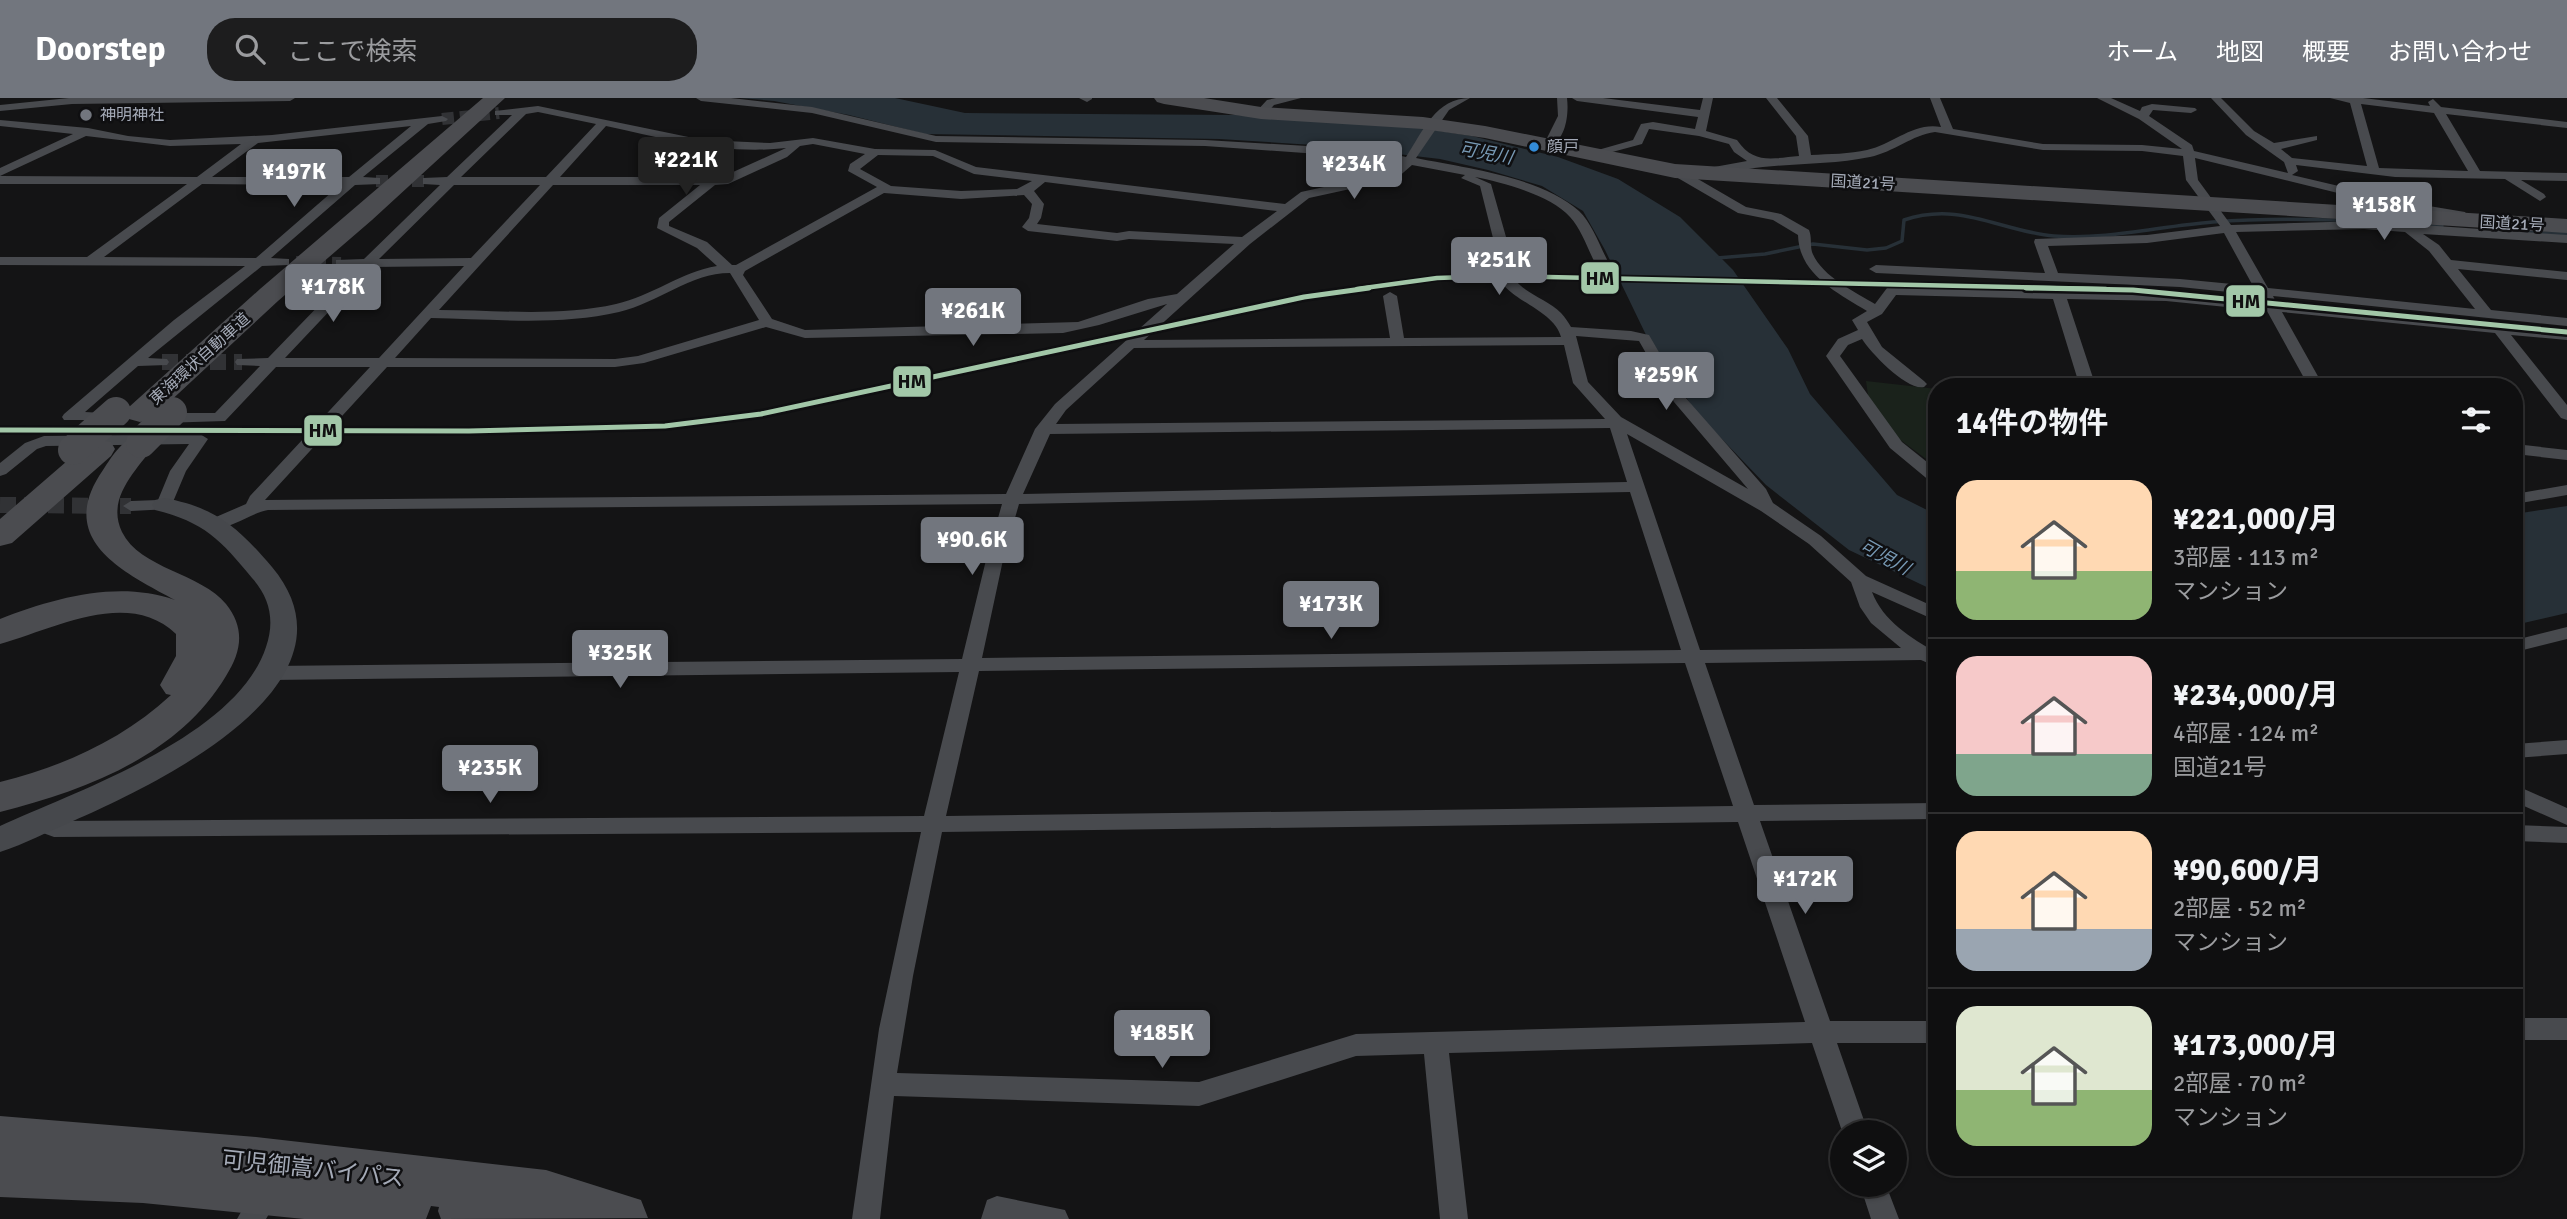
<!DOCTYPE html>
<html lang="ja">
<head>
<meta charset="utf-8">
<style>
	body { margin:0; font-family:Signika,"Noto Sans JP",sans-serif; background:#1d1d1e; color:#f1f3f6; height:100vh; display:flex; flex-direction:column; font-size:26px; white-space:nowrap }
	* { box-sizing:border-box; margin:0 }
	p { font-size:23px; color:#9b9c9f }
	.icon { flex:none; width:38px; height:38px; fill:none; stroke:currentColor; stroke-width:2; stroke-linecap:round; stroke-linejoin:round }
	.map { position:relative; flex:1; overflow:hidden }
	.panel { position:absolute; left:1928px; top:280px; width:595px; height:798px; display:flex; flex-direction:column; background:#0f0f10; border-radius:28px; box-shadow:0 2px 5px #0004,0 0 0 2px #2f2f30 }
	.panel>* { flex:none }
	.fabs { position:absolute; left:1830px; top:1022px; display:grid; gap:14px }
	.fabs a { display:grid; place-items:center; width:77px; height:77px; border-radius:50%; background:#0f0f10; box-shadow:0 2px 5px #0004,0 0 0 2px #2f2f30; font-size:35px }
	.price { position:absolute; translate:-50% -60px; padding:0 16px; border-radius:7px; background:#72767e; color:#fff; font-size:23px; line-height:46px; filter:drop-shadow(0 2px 4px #0008) }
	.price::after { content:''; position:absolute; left:50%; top:42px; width:21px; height:16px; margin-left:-10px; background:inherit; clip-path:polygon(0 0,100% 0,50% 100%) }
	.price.selected { background:#222; color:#fff }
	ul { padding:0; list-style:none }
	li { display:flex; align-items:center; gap:21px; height:175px; padding:0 28px }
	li+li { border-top:2px solid #2f2f30 }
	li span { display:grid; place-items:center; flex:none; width:196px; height:140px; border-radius:21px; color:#555 }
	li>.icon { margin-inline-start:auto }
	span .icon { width:84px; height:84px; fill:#fffc; stroke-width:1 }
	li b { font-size:30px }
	h2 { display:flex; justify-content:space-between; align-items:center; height:84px; padding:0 28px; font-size:30px }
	header { display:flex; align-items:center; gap:42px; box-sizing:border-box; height:98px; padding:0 35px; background:#72767e; color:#fff }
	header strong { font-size:33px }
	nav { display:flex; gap:38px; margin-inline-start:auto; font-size:24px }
	.search { width:490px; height:63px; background:#1d1d1e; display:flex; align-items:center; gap:18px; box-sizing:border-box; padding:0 24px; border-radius:28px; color:#9b9c9f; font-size:26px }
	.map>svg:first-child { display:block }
	.green { fill:#1a221b }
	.water { fill:#273037 }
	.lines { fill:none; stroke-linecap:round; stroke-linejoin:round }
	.stream { stroke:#273037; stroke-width:3.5 }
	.street-tunnel-far1 { stroke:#313235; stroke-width:12; stroke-dasharray:12 6; stroke-linecap:butt }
	.street-tunnel { stroke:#313235; stroke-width:16; stroke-dasharray:16 8; stroke-linecap:butt }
	.street { fill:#484a4e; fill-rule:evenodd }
	.secondary { fill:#46484c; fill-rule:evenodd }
	.highway { fill:#4b4c50; fill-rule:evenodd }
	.highway-bridge { stroke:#4b4c50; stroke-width:30 }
	.rail-1-far1-casing { stroke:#0f0f11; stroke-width:8 }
	.rail-1-casing { stroke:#0f0f11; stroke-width:10 }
	.rail-1-far1 { stroke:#a2c7a8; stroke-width:4.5 }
	.rail-1 { stroke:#a2c7a8; stroke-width:5 }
	.poi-dot { fill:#72767e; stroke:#0f0f11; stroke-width:2.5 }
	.bus-dot { fill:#338bd7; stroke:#0f0f11; stroke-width:2.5 }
	.labels { text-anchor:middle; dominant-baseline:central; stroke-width:5; stroke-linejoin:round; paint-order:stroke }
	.far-poi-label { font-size:16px; fill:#a4aab7; stroke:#0f0f11; text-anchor:start }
	.far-bus-label { font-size:16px; fill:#a4aab7; stroke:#0f0f11; text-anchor:start }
	.far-street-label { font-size:16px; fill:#a4aab7; stroke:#0f0f11 }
	.far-water-label { font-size:18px; font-style:italic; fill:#789ab5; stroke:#0f0f11 }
	.near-street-label { font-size:23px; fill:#a4aab7; stroke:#0f0f11 }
	.line-badge { stroke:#0f0f11; stroke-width:2.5 }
	.pale-badge-label { font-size:19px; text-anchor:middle; font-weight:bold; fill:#111 }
</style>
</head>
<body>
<header>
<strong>Doorstep</strong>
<div class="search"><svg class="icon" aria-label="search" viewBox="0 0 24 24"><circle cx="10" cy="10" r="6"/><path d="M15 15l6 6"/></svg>ここで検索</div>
<nav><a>ホーム</a><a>地図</a><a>概要</a><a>お問い合わせ</a></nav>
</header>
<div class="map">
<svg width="2567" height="1121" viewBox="0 0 2567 1121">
	<rect width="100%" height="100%" fill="#141415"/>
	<path class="green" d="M1866 283 1937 291V369L1895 338 1869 304Z"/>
	<path class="water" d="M740 0H895L965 15 1236 17 1414 29 1472 38 1558 59 1618 81 1680 119 1733 172 1788 251 1810 296 1897 397 1937 417V494L1849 452 1766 387 1695 313 1648 241 1605 152 1583 113 1542 88 1488 72 1440 61 1329 48 1219 41 925 36 849 17 774 3Z
		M2567 408V515L2515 527V416Z"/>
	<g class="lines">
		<path class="stream" d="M2525 134 2567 136
			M1717 160 1765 156 1813 146 1867 152 1886 150 1902 143 1904 122C1960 103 2000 133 2054 138 2108 142 2160 128 2213 124 2289 118 2366 123 2442 128"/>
		<path class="street-tunnel-far1" d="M442 21 499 15
			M376 83H427
			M296 164 341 165"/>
		<path class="street-tunnel" d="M162 264H242
			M0 407 131 408"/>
		<path class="street" d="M69 0H295L290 3 72 6 0 13V7Z
			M696 0H731L812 9 936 38 1205 42 1374 52 1406 59C1423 33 1436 0 1470 0L1449 12 1416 60C1465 70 1542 79 1579 113 1593 126 1601 152 1611 169L1609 172H1599C1589 156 1583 133 1570 119 1552 98 1502 84 1475 79L1491 86 1512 160C1503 191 1544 197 1561 215 1565 219 1568 224 1571 229L1631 233 1649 237 1685 299 1766 391 1773 405 1821 438 1866 478 1937 510V523L1872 494C1883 523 1911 540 1937 555V569L1921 562 1705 565 1754 707 1937 705V721L1760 723 1830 923H1937V945H1837L1868 1034 1843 1036 1812 945 1449 955 1468 1121H1440L1424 956 1356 958 1199 1008 894 998 880 1121H852L879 931 921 734 54 739 32 731 29 725 32 719 40 717 56 723 924 718 959 574 270 582 263 580 260 575 263 570 270 568 962 561 986 462 1002 406 268 412C250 415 227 434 209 430L206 426 209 422 246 406 250 398 370 269H276L225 323 162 325 154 320 162 315H215L260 268 237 267 235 264 237 261 268 260 356 169 336 168V162L364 161 440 87 423 86V80L447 79 512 17H495V13L538 8 703 42 770 45 813 40 875 51 935 52 976 69 1285 106 1301 94 1388 75 1402 65 1374 60 1205 48 936 44 812 15 701 3ZM538 14 596 26 546 79H461L526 16ZM606 28C665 41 725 57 786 50L722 79H560ZM813 46 865 56 850 66 848 73 877 89 736 167H732L707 144 669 128V124L715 87 728 86 787 59 800 48ZM878 57 933 58 974 76 1032 83 1017 91 961 93 891 88 860 71ZM1412 67 1465 77 1461 80 1480 88 1498 160C1486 200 1552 205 1561 239L1404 240 1397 198 1390 194 1383 198 1390 240 1144 242 1250 146 1309 100 1396 81ZM1045 84 1277 113 1242 139 1129 133 1117 135 1037 126 1041 120 1044 106 1034 93ZM454 87H540L471 160 379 161ZM553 87H700L659 120 657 130 697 150 717 168C681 174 652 198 616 206 559 219 497 212 439 212ZM884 95 961 101 1024 97 1032 106 1029 120 1022 129 1028 133 1117 143 1129 141 1234 146 1177 196 1148 201 1078 224 805 232 772 221 743 177 745 173ZM464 168 379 260H285L371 169ZM730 175 759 222 638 258 615 261 395 260 431 220C493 221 559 228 619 214 658 205 690 175 730 175ZM1167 206 1055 306 1035 331 1006 396 265 402 387 269H615L644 265 766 229 805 240 1063 235 1099 227ZM1576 238 1639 243 1674 304 1748 391 1621 319 1588 284ZM1564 247 1573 285 1605 321 1056 326 1066 312 1134 250ZM1610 330 1627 384 1023 396 1050 336ZM1627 336 1761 413 1809 446 1851 484 1860 509 1871 525 1901 550 1700 552ZM1630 394 1681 552 982 560 1003 462 1019 406ZM1685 565 1733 708 946 718 979 573ZM1738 724 1805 924 1356 936 1199 984 897 975 913 878 942 734Z
			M1079 0H1092V1L1087 4Z
			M1276 0H1301L1274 7 1265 17H1257L1255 15 1267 2Z
			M1557 0H1567C1569 16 1566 41 1550 49L1544 46 1558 18Z
			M1572 0H1603L1700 12 1703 0H1713L1706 33 1737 42C1754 67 1773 60 1799 58L1796 38 1766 0H1777L1808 38 1811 57C1829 56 1850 56 1867 52 1894 46 1913 24 1941 29L1930 0H1940L1953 31 2043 46 2142 47 2182 51 2139 21 2097 0H2111L2140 13 2142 9 2152 6 2195 10 2197 12 2191 15 2153 12 2149 18 2192 47 2194 53 2288 75 2284 64 2246 37 2211 0H2221L2254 33 2274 45 2317 38V42L2281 51 2292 60 2367 68 2350 5 2330 0H2363L2430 8 2428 4 2433 1 2441 9 2567 24V30L2446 16 2480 73 2567 75V83L2521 82 2544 96 2546 99 2540 103 2505 81 2395 79 2296 67 2298 73 2292 77 2411 105 2465 114 2467 117 2461 121 2411 113 2195 60 2198 82 2231 127 2364 123 2567 137V145L2423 136 2439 147 2451 162 2567 174V182L2458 171 2491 212 2567 220V228L2273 198 2277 206 2567 234V242L2511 237 2567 307V322L2561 320 2495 235 2282 214 2324 289H2309L2267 213 2166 203 2067 201 2096 289H2080L2053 201 1896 197 1882 216 1867 224 1882 249 1924 283 1927 286 1924 289C1907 293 1871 255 1862 241L1848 247 1840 258 1902 344 1937 372V385L1931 384 1890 350 1826 258 1838 241 1858 232 1852 222 1867 213C1836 194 1799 176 1798 137L1773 122 1738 115 1671 76V70H1679L1746 109 1781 116 1809 132C1812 139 1810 146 1812 154 1821 178 1855 194 1875 206L1887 190 1892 189 2166 195 2262 204 2258 197 2180 189 1876 175 1869 171 1876 167 2045 175 2034 144 2035 141 2147 137 2220 128 2186 82 2183 58 2142 53 2043 52 1935 34C1912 37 1894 54 1870 59 1818 70 1763 62 1713 80L1707 76 1714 69 1747 63 1734 54 1729 46 1699 38 1649 31 1642 46 1590 60 1584 56 1633 42 1641 26 1653 24 1695 31 1698 19 1577 3ZM2361 6 2434 15 2468 73 2379 70ZM2364 131 2405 134 2429 153 2475 211 2268 190 2236 134ZM2224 135 2253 188 2180 181 2058 175 2048 148 2147 145Z
			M442 18 448 21 446 23 428 26 363 79 380 80V86L355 87 271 160 289 161V167L262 168 148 260 167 261 169 264 167 267 138 268 85 314 120 316 122 319 120 322H64L62 319 64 316 174 222 245 168 0 167V159H87L187 86H0V78L197 79 241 46 170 48 86 38 0 78V70L73 36 0 28V22L88 30 128 38 170 42 272 37ZM411 28 349 79H212L258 45ZM202 86 340 87 256 160 104 159Z
			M200 336 208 341 186 373 170 411 131 413 123 408 131 403 158 402 170 373 189 346 46 348 37 351 6 376 0 378V365L25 345 44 338Z
			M2515 346 2567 352V362L2515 356Z
			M2567 387V397L2515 406V396Z
			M2567 529V541L2515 554V542Z
			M2567 642V656L2515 660V646Z
			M2515 687 2567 710V727L2515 704Z
			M2515 727 2567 729V745L2515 743Z
			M2515 920H2567V942H2515Z
			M267 1082 277 1086 281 1095 266 1121H237L257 1086Z
			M1860 1087H1886L1899 1121H1871Z
			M997 1098 1065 1112 1069 1121H981L987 1102Z"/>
		<path class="secondary" d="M164 400C215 409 239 430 272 469 370 586 155 687 73 723 49 733 25 746 0 754V728C79 692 237 638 266 549 275 523 270 500 252 480 221 442 204 424 155 412L152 407 155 402Z"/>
		<path class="highway" d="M483 0H505L372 122 278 203 151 321 140 324 129 321 125 315 129 309 260 191Z
			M1154 0H1204L1261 9 1423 19 1485 28 1675 66 2567 121V135L1675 80 1485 40 1423 31 1261 21 1164 6 1157 4Z
			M141 336 152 339 156 345C139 370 105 399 122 434 140 471 201 475 226 506 245 530 242 553 226 578 178 658 86 692 0 714V684C64 668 122 642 171 597L166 596 160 587 176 558V536C128 490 54 531 0 546V521C54 500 118 482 175 502 121 473 55 441 103 372 113 357 123 340 141 336Z
			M100 342 111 344 115 351 111 358 12 445 0 448V421L89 344Z
			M0 1018 256 1039 546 1072 641 1102 648 1120 441 1121 438 1113 439 1109 431 1108 426 1121H304L143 1105 0 1099Z"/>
		<path class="highway-bridge" d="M141 345 172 314
			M73 352 116 314"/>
		<g class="rail-1-far1-casing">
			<path id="rail-1-far1" d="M1357 191 1437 180 1496 178 2106 191"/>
		</g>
		<g class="rail-1-casing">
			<path id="rail-1" d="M2026 190 2133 192 2567 234
				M0 332 469 333 665 328 761 316 1304 199 1369 190"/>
		</g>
		<use href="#rail-1-far1" class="rail-1-far1"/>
		<use href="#rail-1" class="rail-1"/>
	</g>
	<circle class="poi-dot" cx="86" cy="17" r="7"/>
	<circle class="bus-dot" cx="1534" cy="49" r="6"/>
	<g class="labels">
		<g class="far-poi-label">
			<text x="100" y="17">神明神社</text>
		</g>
		<g class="far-bus-label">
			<text x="1547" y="49">顔戸</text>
		</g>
		<g class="far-street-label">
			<text transform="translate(1863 85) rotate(3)">国道21号</text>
			<text transform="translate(2512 126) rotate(3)">国道21号</text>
			<text transform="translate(200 261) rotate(-42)">東海環状自動車道</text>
		</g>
		<g class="far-water-label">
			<text transform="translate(1486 55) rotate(11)">可児川</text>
			<text transform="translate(1885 459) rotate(29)">可児川</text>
		</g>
		<g class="near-street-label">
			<text transform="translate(313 1071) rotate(6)">可児御嵩バイパス</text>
		</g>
	</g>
	<g class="line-badge">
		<rect x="1580" y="163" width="40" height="34" rx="7" fill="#a2c7a8"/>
		<rect x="2225" y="186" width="41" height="34" rx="7" fill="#a2c7a8"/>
		<rect x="892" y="267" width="40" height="33" rx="7" fill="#a2c7a8"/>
		<rect x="303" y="316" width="40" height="33" rx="7" fill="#a2c7a8"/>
	</g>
	<g class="pale-badge-label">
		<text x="1600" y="187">HM</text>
		<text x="2246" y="210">HM</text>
		<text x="912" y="290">HM</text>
		<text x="323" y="339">HM</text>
	</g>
</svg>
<div class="fabs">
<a><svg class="icon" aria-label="layers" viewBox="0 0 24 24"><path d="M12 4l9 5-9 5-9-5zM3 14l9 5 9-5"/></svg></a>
</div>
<b class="price selected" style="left:686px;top:99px">¥221K</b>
<b class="price" style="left:1354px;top:103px">¥234K</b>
<b class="price" style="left:294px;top:111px">¥197K</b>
<b class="price" style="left:2384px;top:144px">¥158K</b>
<b class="price" style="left:1499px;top:199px">¥251K</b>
<b class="price" style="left:333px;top:226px">¥178K</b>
<b class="price" style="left:973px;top:250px">¥261K</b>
<b class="price" style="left:1666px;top:314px">¥259K</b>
<b class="price" style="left:972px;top:479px">¥90.6K</b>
<b class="price" style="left:1331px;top:543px">¥173K</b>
<b class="price" style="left:620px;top:592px">¥325K</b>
<b class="price" style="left:490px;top:707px">¥235K</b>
<b class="price" style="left:1805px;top:818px">¥172K</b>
<b class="price" style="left:1162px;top:972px">¥185K</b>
<section class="panel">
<h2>14件の物件<svg class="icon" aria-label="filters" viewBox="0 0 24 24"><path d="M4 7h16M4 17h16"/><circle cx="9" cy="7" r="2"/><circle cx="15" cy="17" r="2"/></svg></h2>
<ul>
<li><span style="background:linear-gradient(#ffd9b3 65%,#8fb573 0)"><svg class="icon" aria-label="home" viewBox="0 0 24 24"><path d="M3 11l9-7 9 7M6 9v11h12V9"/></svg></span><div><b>¥221,000/月</b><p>3部屋 · 113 m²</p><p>マンション</p></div></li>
<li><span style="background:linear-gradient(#f6c9c9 70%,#7fa58c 0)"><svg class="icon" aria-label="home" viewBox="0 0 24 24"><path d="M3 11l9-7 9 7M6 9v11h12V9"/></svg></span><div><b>¥234,000/月</b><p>4部屋 · 124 m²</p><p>国道21号</p></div></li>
<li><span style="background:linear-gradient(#ffd9b3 70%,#9aa5b1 0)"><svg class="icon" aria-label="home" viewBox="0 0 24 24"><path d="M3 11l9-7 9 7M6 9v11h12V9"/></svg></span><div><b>¥90,600/月</b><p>2部屋 · 52 m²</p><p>マンション</p></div></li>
<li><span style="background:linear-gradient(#dfe7d0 60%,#8fb573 0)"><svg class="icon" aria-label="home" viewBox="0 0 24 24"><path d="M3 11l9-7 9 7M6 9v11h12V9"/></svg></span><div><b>¥173,000/月</b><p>2部屋 · 70 m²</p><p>マンション</p></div></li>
</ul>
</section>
</div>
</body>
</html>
